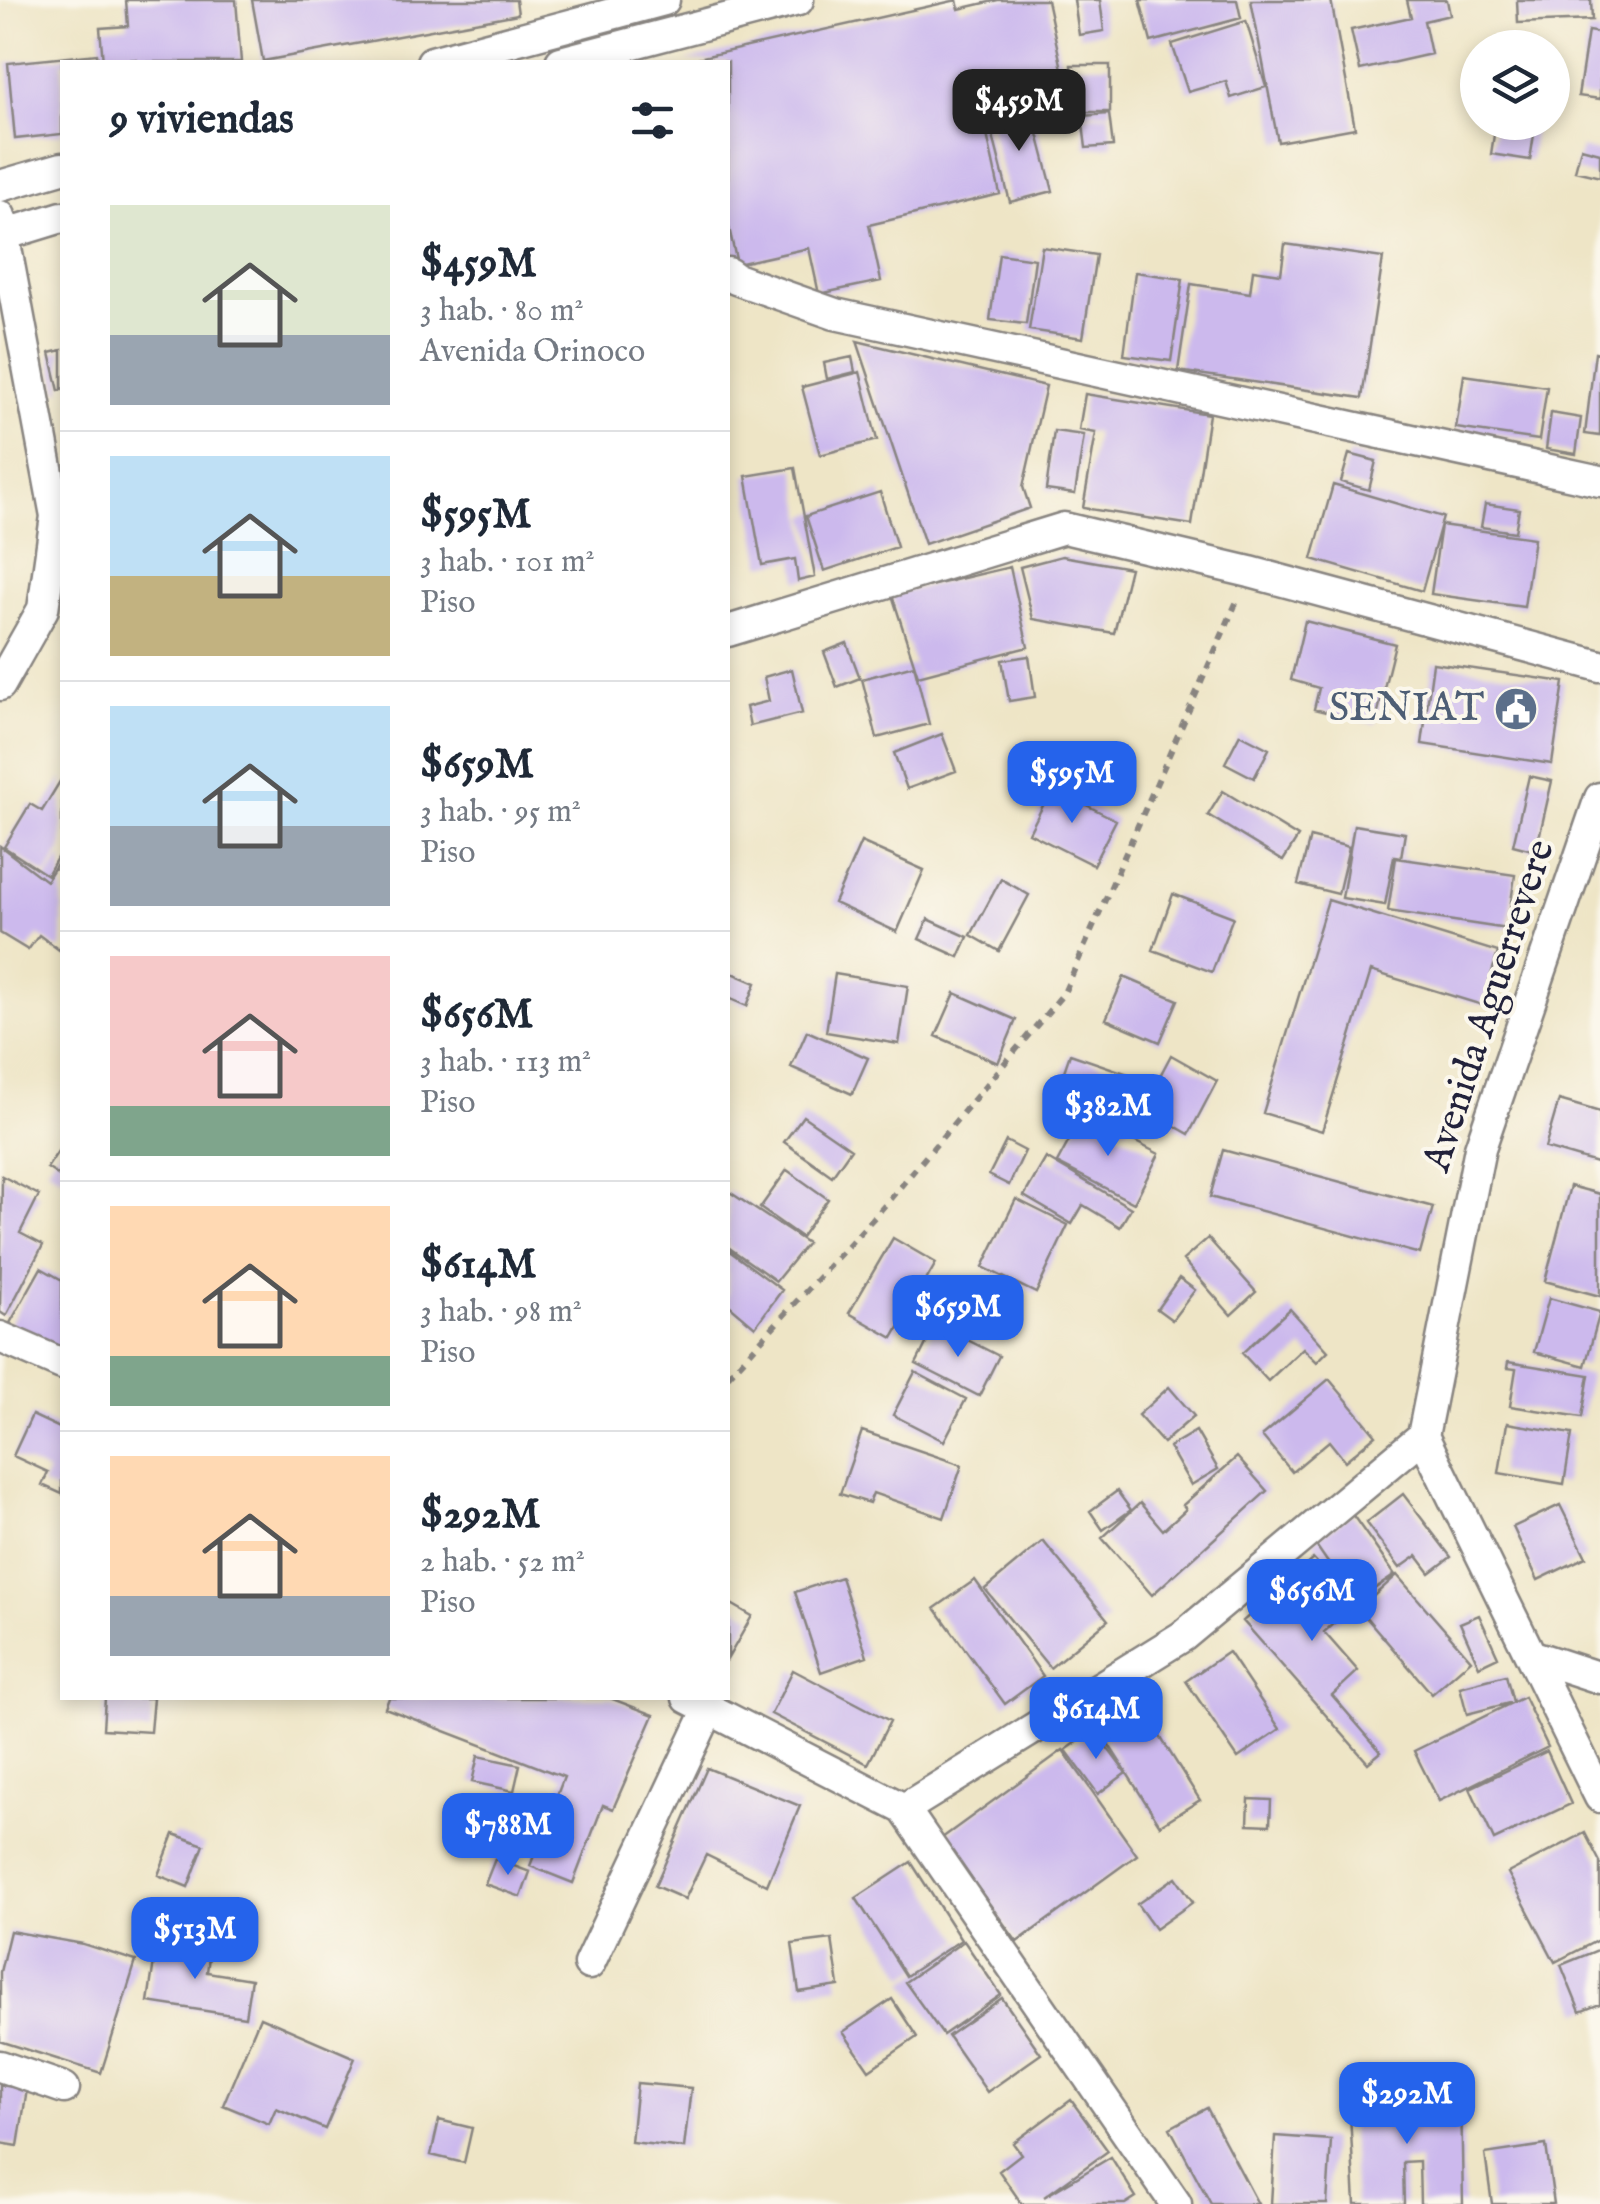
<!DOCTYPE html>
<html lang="es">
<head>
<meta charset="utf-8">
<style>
	body { margin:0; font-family:"IM FELL English",serif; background:#f6f6f7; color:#1f2937; height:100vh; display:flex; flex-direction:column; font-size:38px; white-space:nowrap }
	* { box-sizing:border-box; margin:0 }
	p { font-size:32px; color:#747a83 }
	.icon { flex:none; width:55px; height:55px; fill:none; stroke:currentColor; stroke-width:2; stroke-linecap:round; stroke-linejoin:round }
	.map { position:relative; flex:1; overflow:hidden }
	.sheet { position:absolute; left:60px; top:60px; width:670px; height:1640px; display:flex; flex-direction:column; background:#fff; border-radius:0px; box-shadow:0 5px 15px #0003 }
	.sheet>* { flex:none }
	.fabs { position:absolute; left:1460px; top:30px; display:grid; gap:20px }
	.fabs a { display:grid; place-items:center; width:110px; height:110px; border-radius:50%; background:#fff; box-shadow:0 5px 15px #0003; font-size:50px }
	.price { position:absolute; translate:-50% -85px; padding:0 22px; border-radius:20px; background:#2563eb; color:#fff; font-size:32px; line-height:65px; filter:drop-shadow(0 2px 5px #0008) }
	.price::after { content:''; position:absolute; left:50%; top:60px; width:30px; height:22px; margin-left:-15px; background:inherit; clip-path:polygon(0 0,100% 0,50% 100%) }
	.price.on { background:#222; color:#fff }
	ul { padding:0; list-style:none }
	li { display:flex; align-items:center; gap:30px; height:250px; padding:0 50px }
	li+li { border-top:2px solid #e0e1e3 }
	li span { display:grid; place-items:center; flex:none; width:280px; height:200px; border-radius:0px; color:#555 }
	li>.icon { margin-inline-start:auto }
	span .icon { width:120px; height:120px; fill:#fffc; stroke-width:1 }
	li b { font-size:42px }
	h2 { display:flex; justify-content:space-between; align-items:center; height:120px; padding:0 50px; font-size:42px }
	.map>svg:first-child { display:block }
	.building { fill:#ccb9ed }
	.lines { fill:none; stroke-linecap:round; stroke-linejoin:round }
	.street-casing { stroke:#888480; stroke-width:35 }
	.path { stroke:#888480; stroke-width:6; stroke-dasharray:8 8; stroke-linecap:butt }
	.street { stroke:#fff; stroke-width:30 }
	.labels { text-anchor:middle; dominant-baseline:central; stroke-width:8; stroke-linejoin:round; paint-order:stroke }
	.service-label { font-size:40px; fill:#4e5e75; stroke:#fbf7ec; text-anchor:end }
	.street-label { font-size:40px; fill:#22223b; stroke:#fbf7ec }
</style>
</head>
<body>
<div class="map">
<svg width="1600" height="2204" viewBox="0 0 1600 2204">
	<rect width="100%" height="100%" fill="#fbf7ec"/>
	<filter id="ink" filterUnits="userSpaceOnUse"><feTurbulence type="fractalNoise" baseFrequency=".01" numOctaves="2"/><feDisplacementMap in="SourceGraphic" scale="20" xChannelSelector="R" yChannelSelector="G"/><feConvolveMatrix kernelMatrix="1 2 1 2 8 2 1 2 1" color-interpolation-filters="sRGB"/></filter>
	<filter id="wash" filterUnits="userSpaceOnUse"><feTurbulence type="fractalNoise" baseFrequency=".0048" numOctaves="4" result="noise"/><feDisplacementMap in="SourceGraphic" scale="40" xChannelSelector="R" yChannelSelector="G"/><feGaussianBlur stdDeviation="2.25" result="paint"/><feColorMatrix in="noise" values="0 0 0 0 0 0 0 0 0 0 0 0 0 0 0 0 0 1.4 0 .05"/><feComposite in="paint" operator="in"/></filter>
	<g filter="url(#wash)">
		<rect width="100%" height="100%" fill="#eee5c6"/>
		<g id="blocks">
			<path class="building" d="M126 0H236L241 62H137L136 59 103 62 100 28 128 26Z
				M252 0H516L518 14 263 61Z
				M957 0 959 9 998 0H1047L1069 101 1024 111 1018 84 978 93 1000 194 869 225 881 281 819 294 809 248 737 264 728 223V62L685 61Z
				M1074 0H1100L1104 31 1079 35Z
				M1140 0H1237L1241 18 1151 42Z
				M1251 0H1331L1355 128 1278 142Z
				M1407 0H1447L1450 15 1424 21 1431 54 1360 70 1351 30 1411 17Z
				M1517 0H1591L1592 20 1518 23Z
				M1246 21 1266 87 1231 98 1226 81 1188 92 1172 44Z
				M1588 31 1600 33V99L1578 96Z
				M97 54 98 62H62V134L15 139 8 63Z
				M1071 65H1110V112H1072Z
				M1010 101 1017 128 1035 122 1053 191 1010 202 986 108Z
				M1109 114 1113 146 1086 148 1082 116Z
				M1496 122H1536L1530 160 1491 154Z
				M1581 148 1600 153V177L1575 171Z
				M1285 244 1383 258 1362 398 1178 371 1191 284 1250 293 1253 270 1281 274Z
				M1042 247 1096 255 1083 338 1029 330Z
				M999 254 1035 259 1026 324 990 320Z
				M1135 272 1183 279 1171 361 1124 355Z
				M857 341 1046 386 1023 487 1030 508 925 544Z
				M62 350V390L59 391 50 353Z
				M1595 352 1600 353V436L1585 434Z
				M852 357 855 372 827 379 824 363Z
				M860 372 877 440 820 455 802 387Z
				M1464 375 1547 387 1539 440 1456 428Z
				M1085 394 1209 414 1192 525 1083 508 1096 433 1079 430Z
				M1551 413 1581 418 1576 454 1546 449Z
				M1054 431 1084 435 1075 494 1046 490Z
				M1349 454 1376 461 1369 490 1341 482Z
				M795 468 815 577 798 581 795 559 762 565 746 476Z
				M1333 485 1443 517 1422 591 1312 559Z
				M880 492 897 547 824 571 806 516Z
				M1485 504 1519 509 1515 532 1481 527Z
				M1441 525 1534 538 1524 607 1431 594Z
				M1062 556 1130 568 1114 633 1033 619 1020 567Z
				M1010 567 1028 647 918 676 892 595Z
				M1305 621 1395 644 1375 724 1314 709 1319 688 1291 680Z
				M847 643 860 678 837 687 824 652Z
				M1029 656 1035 697 1009 701 1002 660Z
				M1433 663 1564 682 1552 764 1422 744Z
				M914 665 929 724 877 738 862 679Z
				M792 669 802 713 750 726 746 707 769 701 764 677Z
				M942 734 956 771 907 789 894 753Z
				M1240 734 1269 749 1254 778 1225 763Z
				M1529 776 1552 781 1536 851 1513 845Z
				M62 778V849L47 875 4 847 30 804 42 811Z
				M1052 788 1116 820 1093 865 1029 833Z
				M1223 791 1298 837 1283 861 1208 815Z
				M1354 825 1405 833 1401 857 1394 856 1385 905 1342 898Z
				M1310 837 1349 847 1338 894 1298 884Z
				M861 842 924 870 897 932 834 903Z
				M0 846 46 881 62 856V945L59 950 39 935 28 950 0 933Z
				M1396 858 1515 875 1507 929 1388 911Z
				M1001 879 1029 895 999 951 971 935Z
				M1173 894 1233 917 1212 972 1153 950Z
				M1328 900 1498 952 1482 1005 1371 971 1322 1131 1263 1113Z
				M928 919 968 937 959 957 919 939Z
				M728 971 756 983 747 1006 728 998Z
				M835 974 908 986 899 1044 826 1032Z
				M1124 977 1178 1000 1160 1042 1106 1019Z
				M955 993 1016 1020 998 1063 936 1036Z
				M807 1031 868 1058 852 1094 791 1067Z
				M1070 1054 1143 1079 1127 1128 1053 1103Z
				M1171 1055 1217 1081 1189 1134 1143 1108Z
				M1559 1100 1600 1112V1164L1545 1148Z
				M1083 1115 1159 1154 1134 1203 1057 1163Z
				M803 1116 851 1149 832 1176 784 1142Z
				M1006 1141 1025 1151 1009 1185 989 1175Z
				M62 1145V1178L47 1168Z
				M1223 1150 1433 1207 1420 1254 1210 1197Z
				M1046 1158 1131 1208 1120 1227 1083 1205 1072 1224 1024 1196Z
				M787 1170 828 1199 801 1237 760 1208Z
				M2 1176 39 1195 20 1233 43 1245 6 1316 0 1312Z
				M1570 1186 1600 1194V1296L1545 1281Z
				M728 1191 807 1243 776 1281 728 1247Z
				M1016 1199 1068 1225 1036 1293 983 1267Z
				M893 1238 936 1263 893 1338 849 1313Z
				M1208 1238 1256 1292 1231 1315 1183 1260Z
				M728 1250 782 1290 755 1327 728 1304Z
				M41 1268 62 1280V1354L9 1325Z
				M1179 1278 1195 1290 1172 1320 1157 1309Z
				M1549 1298 1600 1312 1585 1366 1534 1352Z
				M1290 1309 1328 1351 1317 1362 1303 1348 1268 1381 1242 1353Z
				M936 1324 999 1356 979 1396 916 1364Z
				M1508 1362 1589 1375 1582 1417 1510 1406 1516 1369 1507 1368Z
				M915 1372 966 1399 944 1441 893 1415Z
				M1329 1379 1376 1435 1345 1461 1329 1441 1292 1472 1262 1436Z
				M1169 1387 1194 1416 1163 1443 1138 1415Z
				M32 1415 62 1429V1494L42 1485 48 1472 13 1456Z
				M1507 1423 1572 1434 1564 1484 1499 1473Z
				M862 1431 962 1465 944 1518 873 1493 869 1503 840 1494Z
				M1196 1431 1218 1469 1191 1485 1169 1447Z
				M1237 1457 1267 1491 1152 1595 1102 1538 1140 1503 1163 1530 1186 1509 1183 1505Z
				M1117 1491 1131 1510 1103 1530 1090 1511Z
				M1403 1494 1451 1557 1430 1573 1417 1556 1400 1568 1366 1523Z
				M1560 1505 1586 1557 1538 1580 1513 1527Z
				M1352 1514 1395 1575 1355 1602 1313 1541Z
				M1043 1541 1108 1620 1050 1668 985 1589Z
				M1313 1559 1354 1605 1324 1632 1358 1671 1332 1695 1381 1752 1368 1763 1243 1621Z
				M1397 1575 1471 1660 1432 1694 1359 1609Z
				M841 1577 867 1656 821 1672 795 1592Z
				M975 1580 1043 1676 1005 1704 935 1608Z
				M728 1602 752 1616 728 1658Z
				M1479 1615 1498 1657 1479 1666 1460 1623Z
				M1228 1652 1280 1729 1238 1758 1186 1681Z
				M793 1670 890 1721 868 1764 771 1714Z
				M1506 1675 1513 1702 1467 1714 1460 1687Z
				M1524 1697 1548 1747 1439 1801 1414 1751Z
				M105 1698H153L150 1732 103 1729Z
				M389 1698H610L654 1715 613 1809 603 1805 573 1883 530 1866 564 1777 385 1708Z
				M1144 1711 1200 1800 1160 1825 1104 1737Z
				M1094 1730 1126 1773 1098 1794 1066 1750Z
				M1063 1750 1137 1855 1017 1942 942 1838Z
				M1547 1751 1571 1804 1494 1840 1470 1788Z
				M478 1756 520 1765 514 1791 472 1782Z
				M707 1768 800 1806 767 1885 706 1855 685 1899 655 1886Z
				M1249 1799 1271 1800 1270 1825 1248 1824Z
				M1585 1833 1600 1862V1939L1555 1962 1508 1873Z
				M174 1834 204 1845 188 1887 158 1875Z
				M495 1859 530 1872 521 1897 485 1884Z
				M911 1862 961 1940 906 1976 856 1898Z
				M1176 1877 1193 1902 1155 1929 1137 1904Z
				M10 1931 83 1944 136 1961 101 2073 0 2041V1972Z
				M832 1939 839 1986 799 1992 792 1944Z
				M157 1941 210 1949 207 1972 251 1979 245 2017 148 2002Z
				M964 1941 1001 1995 943 2035 905 1982Z
				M1600 1949V2004L1580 2012 1561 1965Z
				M1002 1998 1041 2054 987 2092 948 2036Z
				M892 1999 917 2037 869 2070 843 2032Z
				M260 2017 355 2058 325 2129 276 2108 269 2124 223 2105Z
				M637 2083 691 2088 684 2148 631 2142Z
				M0 2085 27 2089 18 2146 0 2143Z
				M1461 2093 1463 2204H1420L1419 2161 1403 2162 1404 2204H1355L1349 2096Z
				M1071 2100 1108 2151 1044 2197 1111 2157 1136 2197 1125 2204H1022L999 2171 1021 2154 1013 2143Z
				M1207 2108 1258 2204H1211L1170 2128Z
				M439 2120 472 2128 464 2163 431 2155Z
				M1275 2136 1331 2140 1327 2204H1271Z
				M1546 2145 1554 2204H1492L1485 2154Z"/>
		</g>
	</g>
	<g filter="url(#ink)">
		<use href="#blocks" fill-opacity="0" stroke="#888480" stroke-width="2.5"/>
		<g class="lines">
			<g class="street-casing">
				<path id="street" d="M432 62 664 0
					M561 62 798 0
					M0 186 62 168
					M0 216 56 516 43 609 0 685
					M0 236 62 217
					M728 273 736 279 835 314 1600 481
					M728 631 1064 528 1250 572 1600 666
					M0 1337 62 1364
					M1423 1436 1600 1797
					M1533 1656 1600 1678
					M688 1698 904 1809 1176 2204
					M904 1809 1183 1636 1423 1436 1480 1148 1600 798
					M589 1964 709 1709
					M0 2066 64 2088"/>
			</g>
			<path class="path" d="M728 1376 879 1212 1064 993 1237 601"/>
			<use href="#street" class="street"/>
		</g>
	</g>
	<defs>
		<g id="civic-disc" transform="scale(2.25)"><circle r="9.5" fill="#5c6f8a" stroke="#fbf7ec"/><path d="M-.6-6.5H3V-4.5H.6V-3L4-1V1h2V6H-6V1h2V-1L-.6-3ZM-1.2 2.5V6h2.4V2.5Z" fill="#fff"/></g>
	</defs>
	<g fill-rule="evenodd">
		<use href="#civic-disc" x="1516" y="709"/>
	</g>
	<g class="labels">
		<g class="service-label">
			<text x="1484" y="709">SENIAT</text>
		</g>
		<g class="street-label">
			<text transform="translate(1490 1006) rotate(-72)">Avenida Aguerrevere</text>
		</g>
	</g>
</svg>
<div class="fabs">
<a><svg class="icon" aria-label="layers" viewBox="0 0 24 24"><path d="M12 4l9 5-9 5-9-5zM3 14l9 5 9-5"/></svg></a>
</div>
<b class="price on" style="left:1019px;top:154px">$459M</b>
<b class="price" style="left:1072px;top:826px">$595M</b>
<b class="price" style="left:1108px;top:1159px">$382M</b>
<b class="price" style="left:958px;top:1360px">$659M</b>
<b class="price" style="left:1312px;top:1644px">$656M</b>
<b class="price" style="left:1096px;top:1762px">$614M</b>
<b class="price" style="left:508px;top:1878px">$788M</b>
<b class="price" style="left:195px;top:1982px">$513M</b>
<b class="price" style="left:1407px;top:2147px">$292M</b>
<section class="sheet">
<h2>9 viviendas<svg class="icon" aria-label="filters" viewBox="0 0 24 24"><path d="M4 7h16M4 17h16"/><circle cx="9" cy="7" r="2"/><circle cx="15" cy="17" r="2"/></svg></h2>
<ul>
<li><span style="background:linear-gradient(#dfe7d0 65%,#9aa5b1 0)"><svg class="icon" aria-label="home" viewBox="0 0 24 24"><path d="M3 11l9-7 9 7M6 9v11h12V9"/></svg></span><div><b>$459M</b><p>3 hab. · 80 m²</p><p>Avenida Orinoco</p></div></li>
<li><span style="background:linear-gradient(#bfe0f5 60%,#c2b280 0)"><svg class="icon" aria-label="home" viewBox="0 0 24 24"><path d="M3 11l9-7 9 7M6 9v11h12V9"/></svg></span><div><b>$595M</b><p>3 hab. · 101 m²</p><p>Piso</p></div></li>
<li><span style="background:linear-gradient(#bfe0f5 60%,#9aa5b1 0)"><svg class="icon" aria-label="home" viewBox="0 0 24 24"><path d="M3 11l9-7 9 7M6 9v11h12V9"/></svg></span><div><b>$659M</b><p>3 hab. · 95 m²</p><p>Piso</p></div></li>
<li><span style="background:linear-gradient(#f6c9c9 75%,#7fa58c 0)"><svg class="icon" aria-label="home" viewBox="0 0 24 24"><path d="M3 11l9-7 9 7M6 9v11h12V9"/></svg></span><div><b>$656M</b><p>3 hab. · 113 m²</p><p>Piso</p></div></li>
<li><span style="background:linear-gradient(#ffd9b3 75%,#7fa58c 0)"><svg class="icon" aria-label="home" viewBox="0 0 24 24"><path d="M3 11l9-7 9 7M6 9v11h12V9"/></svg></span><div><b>$614M</b><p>3 hab. · 98 m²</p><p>Piso</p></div></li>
<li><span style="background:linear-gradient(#ffd9b3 70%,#9aa5b1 0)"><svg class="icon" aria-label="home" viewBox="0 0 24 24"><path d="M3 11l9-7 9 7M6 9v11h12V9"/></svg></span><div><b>$292M</b><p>2 hab. · 52 m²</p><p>Piso</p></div></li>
</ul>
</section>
</div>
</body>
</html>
